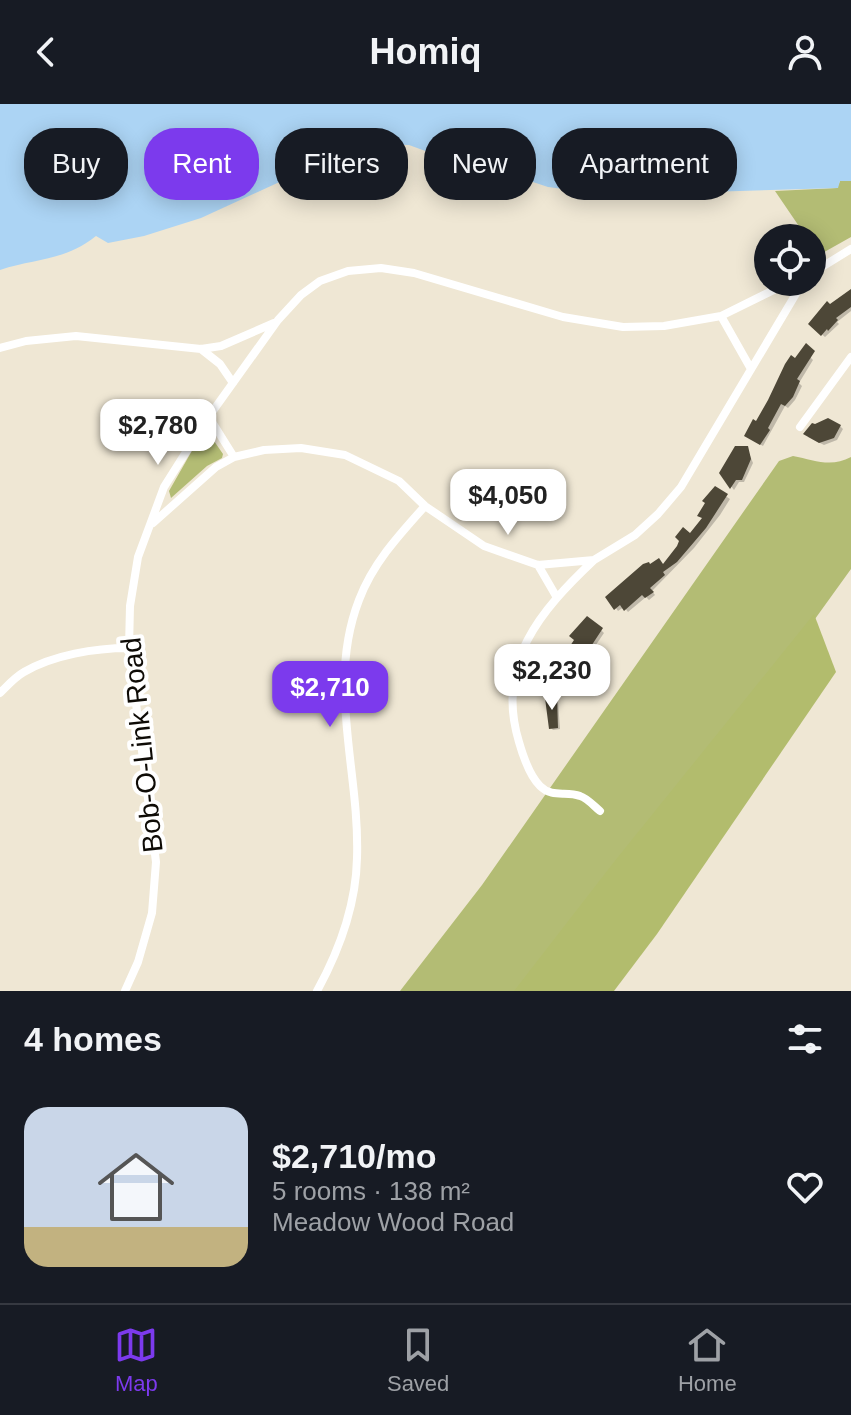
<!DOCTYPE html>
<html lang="en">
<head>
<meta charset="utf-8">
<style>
	body { margin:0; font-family:Helvetica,sans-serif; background:#242831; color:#f1f3f6; height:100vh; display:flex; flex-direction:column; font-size:30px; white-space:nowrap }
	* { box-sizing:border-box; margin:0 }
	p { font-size:26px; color:#9ea1a6 }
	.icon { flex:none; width:44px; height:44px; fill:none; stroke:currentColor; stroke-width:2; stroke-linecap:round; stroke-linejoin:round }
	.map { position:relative; height:887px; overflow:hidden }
	.side { display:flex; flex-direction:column; background:#171b24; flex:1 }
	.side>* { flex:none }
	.banner { position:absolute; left:24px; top:24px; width:804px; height:72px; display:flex; gap:16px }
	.tools { position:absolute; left:754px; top:120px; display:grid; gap:16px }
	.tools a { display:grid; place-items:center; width:72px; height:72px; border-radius:50%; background:#171b24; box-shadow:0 4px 20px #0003; font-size:40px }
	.price { position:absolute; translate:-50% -68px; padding:0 18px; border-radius:16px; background:#fff; color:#222; font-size:26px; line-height:52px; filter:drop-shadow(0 2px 4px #0008) }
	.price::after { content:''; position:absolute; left:50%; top:48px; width:24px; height:18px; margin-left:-12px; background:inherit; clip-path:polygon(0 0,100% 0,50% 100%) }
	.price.current { background:#7c3aed; color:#fff }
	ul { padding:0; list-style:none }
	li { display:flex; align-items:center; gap:24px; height:200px; padding:0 24px }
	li+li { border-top:2px solid #363941 }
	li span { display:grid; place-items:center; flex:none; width:224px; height:160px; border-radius:24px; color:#555 }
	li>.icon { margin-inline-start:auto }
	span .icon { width:96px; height:96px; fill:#fffc; stroke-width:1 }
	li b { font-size:34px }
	h2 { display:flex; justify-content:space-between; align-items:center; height:96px; padding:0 24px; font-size:34px }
	.pill { padding:0 28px; border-radius:32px; background:#171b24; box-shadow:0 4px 20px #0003; font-size:28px; line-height:72px }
	.pill.current { background:#7c3aed; color:#fff }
	header { display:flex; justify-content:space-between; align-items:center; height:104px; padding:0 24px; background:#171b24; font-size:36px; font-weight:700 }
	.dock { display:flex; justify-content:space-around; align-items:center; height:112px; border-top:2px solid #363941; background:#171b24; font-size:22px; color:#9ea1a6 }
	.dock a { display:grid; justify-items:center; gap:4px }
	.dock .current { color:#7c3aed }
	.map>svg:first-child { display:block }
	.green { fill:#b3bc74 }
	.forest { fill:#b2bc6d }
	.water { fill:#acd4f4 }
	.shadow { fill:#0003 }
	.building { fill:#4d4737 }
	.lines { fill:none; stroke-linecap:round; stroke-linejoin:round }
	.minor { stroke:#fff; stroke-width:8 }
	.labels { text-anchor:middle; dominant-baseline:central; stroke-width:8; stroke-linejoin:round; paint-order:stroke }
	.street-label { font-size:28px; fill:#0e0b06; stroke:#fff }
</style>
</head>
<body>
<header><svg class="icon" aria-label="back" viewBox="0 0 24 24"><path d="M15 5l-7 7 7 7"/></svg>Homiq<svg class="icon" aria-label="person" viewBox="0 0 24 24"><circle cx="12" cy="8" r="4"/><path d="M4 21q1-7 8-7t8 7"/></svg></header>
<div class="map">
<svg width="851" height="887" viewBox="0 0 851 887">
	<rect width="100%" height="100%" fill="#efe7d4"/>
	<path class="green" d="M840 77H851V133L819 151 812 142V134H807L775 87 837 84Z
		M205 324 223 350 222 354 207 362 171 394 169 387Z
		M793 352C814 356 831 364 851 353V465L547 887H400L482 781 779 357Z"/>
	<path class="forest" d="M814 510 836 568 657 830 614 887H514L614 758Z"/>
	<path class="water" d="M0 0H851V77H840L838 84 609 91 548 83 485 62 450 56 409 41 369 40 339 47 336 52 201 114 144 132 108 139 96 132C65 157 36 154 0 166Z"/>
	<path class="shadow" d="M851 187V207L837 218 839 220 825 233 810 220Z
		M810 253 813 256 799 279 802 282 795 296 788 304 785 302 763 342 749 334 796 257Z
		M840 322 843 325 837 336 824 341 808 333Z
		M747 344 753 359 744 378H739L734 386 721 369Z
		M715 385 730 395 720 411 694 444 652 487 655 491 649 496 646 493 628 508 624 503 618 507 608 493 663 462 704 415 700 411 709 390Z
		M601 526 604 529 585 557 588 559 573 578 560 568Z
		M556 595 558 597 560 625 553 626 551 624Z"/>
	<path class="building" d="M851 185V203L836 214 838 216 828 227 827 225 821 232 808 220 827 197 830 200Z
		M806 239 815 247 797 275 800 277 793 293 785 302 781 300 768 324 770 326 760 341 744 332 753 315 756 317 768 296 785 260 791 251 795 254Z
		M828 314 841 321 834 334 819 339 803 330 812 319 815 320Z
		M735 342H748L751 355 742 376H736L730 385 719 369Z
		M715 382 728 390 706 424 677 458 663 468 665 471 650 484 654 488 645 494 642 491 624 507 620 501 614 506 605 493 643 460 649 458 650 460 659 454 663 460 677 442 679 437 675 433 683 423 690 429 702 414 697 412 705 399 702 397Z
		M587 512 603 524 584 553 586 555 569 577 554 566 574 536 569 532Z
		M557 593 558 624 549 625 545 594Z"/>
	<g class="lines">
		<path class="minor" d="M812 169 851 145
			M721 212 751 265
			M0 244 26 237 76 232 201 245 221 242 274 219
			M201 245 220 260 233 279
			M209 313 234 353
			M800 323 851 253
			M153 419 216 363 234 353 264 346 301 344 345 351 399 377 425 402 484 442 538 461 594 456 635 431 658 410 681 383 803 178
			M594 456C540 507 495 559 519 638 523 652 529 671 540 682 553 695 566 686 580 692 587 694 594 702 600 707
			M538 461 556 492
			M0 589C7 582 15 573 24 568 53 551 95 544 129 544
			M125 887 138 858 152 809 156 758 129 544 130 502 138 453 164 383 205 318 278 216 301 191 320 177 348 167 381 164 414 169 563 213 623 223 664 222 721 212 790 178
			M317 887C339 847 356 801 357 754 360 667 326 581 359 496 373 459 399 431 425 402"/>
	</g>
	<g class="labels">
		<g class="street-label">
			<text transform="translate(142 641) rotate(-96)">Bob-O-Link Road</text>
		</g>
	</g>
</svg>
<div class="tools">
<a><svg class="icon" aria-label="locate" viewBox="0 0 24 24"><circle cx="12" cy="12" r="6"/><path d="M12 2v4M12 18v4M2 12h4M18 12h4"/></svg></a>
</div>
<b class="price" style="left:158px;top:363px">$2,780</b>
<b class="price" style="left:508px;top:433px">$4,050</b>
<b class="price" style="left:552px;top:608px">$2,230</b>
<b class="price current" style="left:330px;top:625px">$2,710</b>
<div class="banner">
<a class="pill">Buy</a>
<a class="pill current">Rent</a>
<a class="pill">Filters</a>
<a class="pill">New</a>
<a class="pill">Apartment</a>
</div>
</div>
<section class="side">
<h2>4 homes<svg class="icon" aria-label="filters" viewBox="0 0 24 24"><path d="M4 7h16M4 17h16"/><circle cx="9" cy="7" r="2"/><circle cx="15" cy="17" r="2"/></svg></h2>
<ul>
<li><span style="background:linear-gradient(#c9d6e8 75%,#c2b280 0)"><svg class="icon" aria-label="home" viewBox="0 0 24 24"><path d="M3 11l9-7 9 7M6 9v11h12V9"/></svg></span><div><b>$2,710/mo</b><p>5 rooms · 138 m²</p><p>Meadow Wood Road</p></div><svg class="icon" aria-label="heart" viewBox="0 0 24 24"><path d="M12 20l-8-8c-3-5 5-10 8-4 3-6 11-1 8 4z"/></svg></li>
</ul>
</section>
<nav class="dock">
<a class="current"><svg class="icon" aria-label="map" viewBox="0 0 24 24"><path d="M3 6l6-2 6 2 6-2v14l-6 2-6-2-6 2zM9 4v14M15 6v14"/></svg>Map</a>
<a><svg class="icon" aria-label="saved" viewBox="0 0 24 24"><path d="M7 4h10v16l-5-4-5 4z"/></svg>Saved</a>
<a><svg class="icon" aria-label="home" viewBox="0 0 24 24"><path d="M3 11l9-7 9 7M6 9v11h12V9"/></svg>Home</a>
</nav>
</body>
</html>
